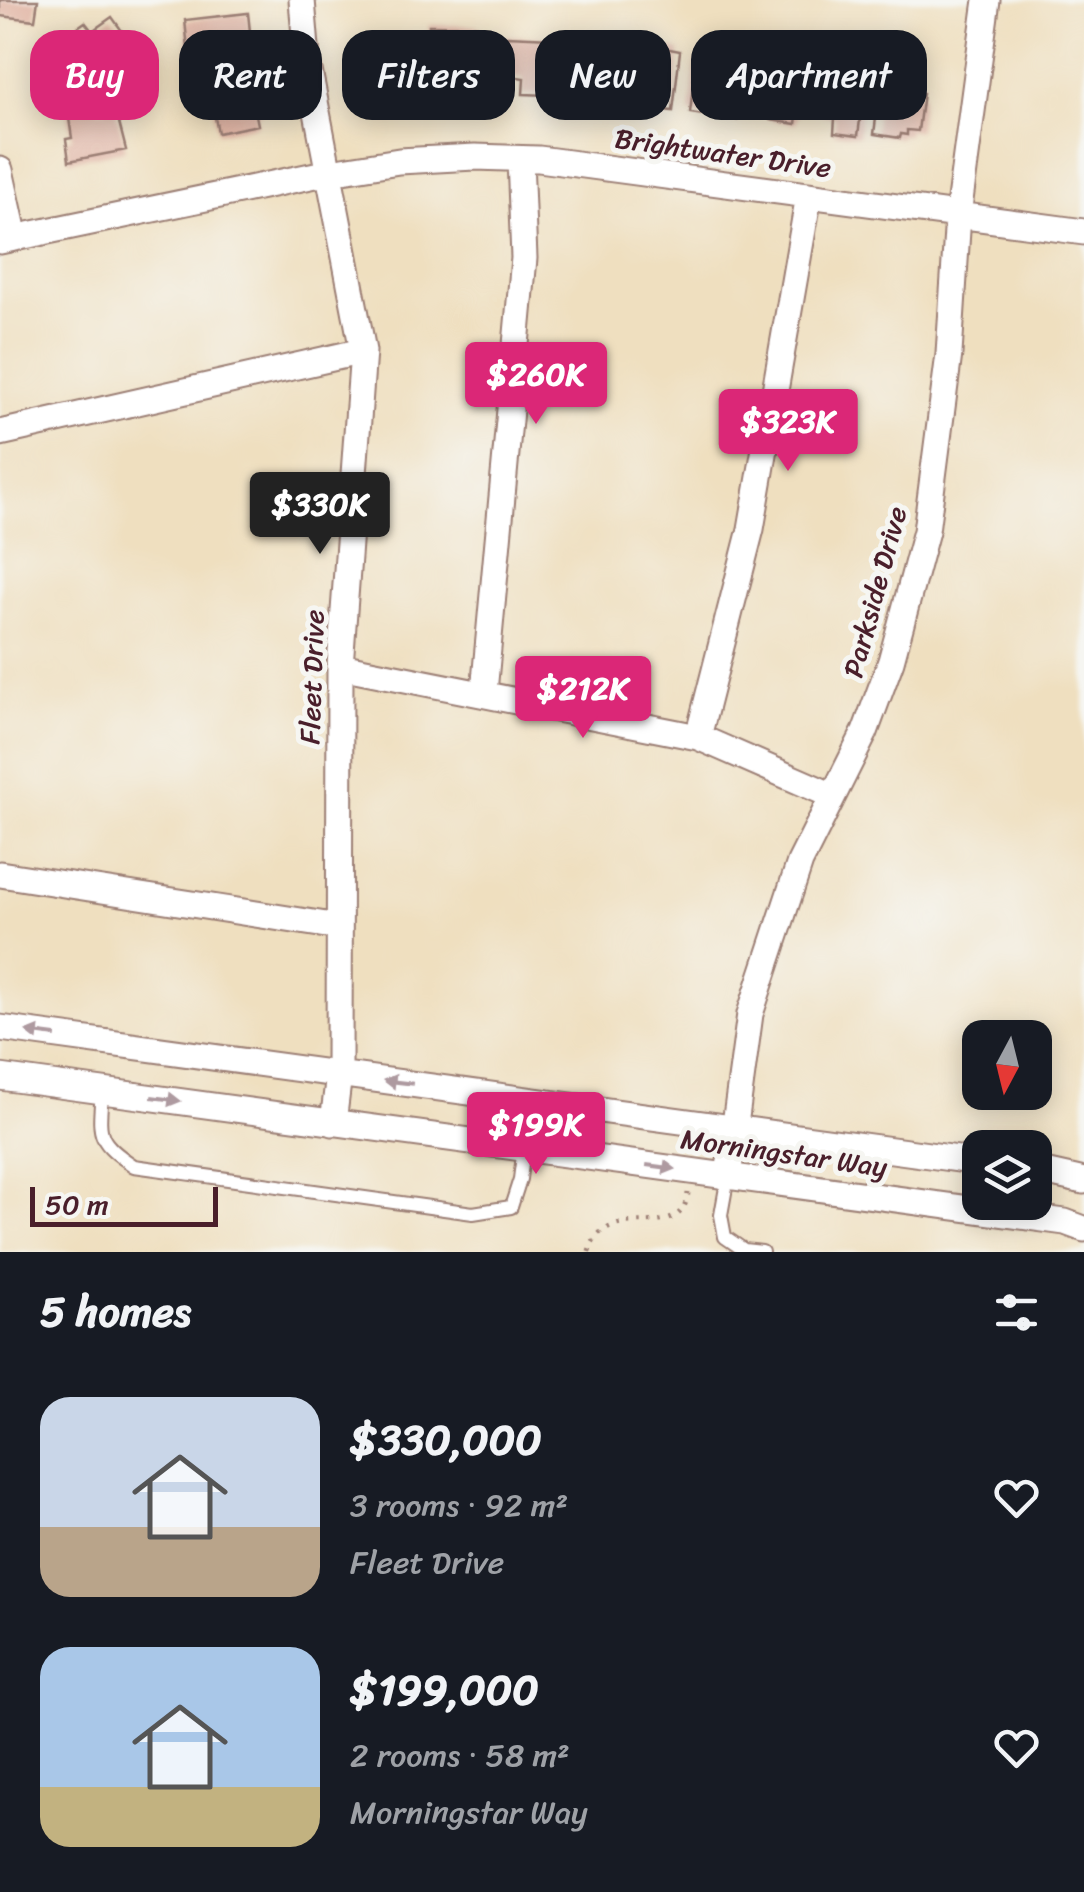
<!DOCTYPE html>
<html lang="en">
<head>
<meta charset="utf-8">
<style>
	body { margin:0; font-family:Sriracha,sans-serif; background:#242831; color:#f1f3f6; height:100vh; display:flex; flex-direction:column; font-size:38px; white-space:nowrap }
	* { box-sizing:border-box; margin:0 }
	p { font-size:32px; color:#9ea1a6 }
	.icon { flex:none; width:55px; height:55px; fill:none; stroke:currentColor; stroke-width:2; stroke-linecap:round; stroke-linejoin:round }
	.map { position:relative; height:1252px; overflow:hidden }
	.side { display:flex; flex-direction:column; background:#171b24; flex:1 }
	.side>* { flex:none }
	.banner { position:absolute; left:30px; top:30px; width:1025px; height:90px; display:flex; gap:20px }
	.needle { width:65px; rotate:187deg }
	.tools { position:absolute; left:962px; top:1020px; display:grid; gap:20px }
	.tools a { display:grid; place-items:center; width:90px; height:90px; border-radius:20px; background:#171b24; box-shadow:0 5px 25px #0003; font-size:50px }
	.scale { position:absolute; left:30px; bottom:25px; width:188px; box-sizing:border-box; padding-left:10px; border:5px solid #4a1f2b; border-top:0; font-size:28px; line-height:35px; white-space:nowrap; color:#4a1f2b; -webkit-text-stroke:8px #f6f6f2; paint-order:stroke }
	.price { position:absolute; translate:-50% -85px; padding:0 22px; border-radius:10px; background:#db2777; color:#fff; font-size:32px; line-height:65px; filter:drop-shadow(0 2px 5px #0008) }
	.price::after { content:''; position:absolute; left:50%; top:60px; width:30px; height:22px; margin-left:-15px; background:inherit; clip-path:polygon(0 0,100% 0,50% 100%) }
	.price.current { background:#222; color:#fff }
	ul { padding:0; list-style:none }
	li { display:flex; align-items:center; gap:30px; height:250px; padding:0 40px }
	li span { display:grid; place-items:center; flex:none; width:280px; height:200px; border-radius:30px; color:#555 }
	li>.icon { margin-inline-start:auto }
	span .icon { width:120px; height:120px; fill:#fffc; stroke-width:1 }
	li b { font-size:42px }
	h2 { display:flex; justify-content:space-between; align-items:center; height:120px; padding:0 40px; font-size:42px }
	.pill { padding:0 35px; border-radius:30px; background:#171b24; box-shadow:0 5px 25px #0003; font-size:35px; line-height:90px }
	.pill.current { background:#db2777; color:#fff }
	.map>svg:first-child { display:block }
	.building { fill:#dfae9c }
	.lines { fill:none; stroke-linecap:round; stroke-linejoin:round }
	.service-casing { stroke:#9c7f75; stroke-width:16 }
	.minor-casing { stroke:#9c7f75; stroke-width:29 }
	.path { stroke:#9c7f75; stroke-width:5; stroke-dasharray:2.5 8; stroke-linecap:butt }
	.service { stroke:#fff; stroke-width:12 }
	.minor { stroke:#fff; stroke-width:25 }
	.oneway { fill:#ae9aa0 }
	.labels { text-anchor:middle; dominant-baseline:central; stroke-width:10; stroke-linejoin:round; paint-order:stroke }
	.street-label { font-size:28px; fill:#4a1f2b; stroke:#f6f6f2 }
</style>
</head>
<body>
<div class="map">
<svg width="1084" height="1252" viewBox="0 0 1084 1252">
	<rect width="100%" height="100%" fill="#f6f6f2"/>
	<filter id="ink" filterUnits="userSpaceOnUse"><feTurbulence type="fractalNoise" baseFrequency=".01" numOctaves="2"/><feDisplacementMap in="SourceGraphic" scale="20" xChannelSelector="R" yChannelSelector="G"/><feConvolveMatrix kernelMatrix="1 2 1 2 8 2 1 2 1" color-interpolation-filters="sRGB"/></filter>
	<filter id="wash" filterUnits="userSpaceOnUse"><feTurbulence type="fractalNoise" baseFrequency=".0048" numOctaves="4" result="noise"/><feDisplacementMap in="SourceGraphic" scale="40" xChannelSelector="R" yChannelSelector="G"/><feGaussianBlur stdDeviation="2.25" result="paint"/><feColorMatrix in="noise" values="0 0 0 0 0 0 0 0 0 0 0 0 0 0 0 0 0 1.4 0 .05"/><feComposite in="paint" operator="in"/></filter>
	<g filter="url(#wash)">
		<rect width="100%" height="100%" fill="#efdfbf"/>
		<g id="blocks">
			<path class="building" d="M0 0H38L35 20 0 16Z
				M248 13 251 41 230 43 232 64 190 69 185 20Z
				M112 17 140 56 96 87 61 39 85 22 92 31Z
				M429 25 478 26V61H489L488 89H451V66H429Z
				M507 36 551 38 548 95 523 94 524 78 505 75Z
				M570 42 620 49 613 104 564 96Z
				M634 42 680 51 673 111 646 108 648 92 640 91 641 84 629 82Z
				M411 50 415 95 389 99V94H372L369 54Z
				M696 60 744 66 737 120 690 113Z
				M759 71 802 76 796 124 770 120V117H765L766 112 754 110Z
				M822 74 865 79 858 136 834 133 835 118 818 112Z
				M257 81 262 107 261 114 256 115 258 125 218 133 210 91Z
				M880 86 923 93 918 131 907 130V135L901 134 900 138 874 134Z
				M94 100 97 111 115 107 126 150 69 161 66 139 72 138 67 105Z"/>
		</g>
	</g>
	<g filter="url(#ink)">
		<use href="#blocks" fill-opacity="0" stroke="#9c7f75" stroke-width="2.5"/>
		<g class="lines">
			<g class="service-casing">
				<path id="service" d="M102 1090C99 1135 95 1140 134 1166L473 1213 511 1207 520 1179 524 1148
					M728 1176 721 1215 725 1237 744 1250 762 1252"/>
			</g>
			<g class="minor-casing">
				<path id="minor" d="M302 0 307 60 363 351 340 666 339 1074 333 1123
					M0 170 15 238
					M0 241 330 172 399 161 475 157 539 159 1084 232
					M0 433 363 351
					M340 666 698 737 833 796
					M484 692 524 258 520 159
					M698 737 751 529 809 195
					M0 874 339 927
					M0 1028 980 1162
					M0 1077 1065 1222 1084 1229
					M1035 1170 1084 1181
					M728 1176 750 1014 800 862 865 732 891 661 926 531 949 354 958 215 987 0"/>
			</g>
			<path class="path" d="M589 1252C607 1193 680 1250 688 1193"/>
			<use href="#service" class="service"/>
			<use href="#minor" class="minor"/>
		</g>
		<defs><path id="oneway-solid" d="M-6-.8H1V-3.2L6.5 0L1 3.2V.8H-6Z" transform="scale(2.5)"/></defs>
		<g class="oneway">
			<use href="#oneway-solid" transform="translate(41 1034) rotate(-172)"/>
			<use href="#oneway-solid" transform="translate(398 1082) rotate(-173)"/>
			<use href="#oneway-solid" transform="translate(166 1099) rotate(8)"/>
			<use href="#oneway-solid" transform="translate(661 1167) rotate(8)"/>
		</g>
	</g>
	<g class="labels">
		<g class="street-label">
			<text transform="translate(723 153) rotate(8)">Brightwater Drive</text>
			<text transform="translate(875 592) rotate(-75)">Parkside Drive</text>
			<text transform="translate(312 677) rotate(-88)">Fleet Drive</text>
			<text transform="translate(784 1153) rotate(8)">Morningstar Way</text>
		</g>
	</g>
</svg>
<div class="tools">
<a><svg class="needle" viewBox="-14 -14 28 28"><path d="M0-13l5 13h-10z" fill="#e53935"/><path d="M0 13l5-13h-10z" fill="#9ea1a6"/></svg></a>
<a><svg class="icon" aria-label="layers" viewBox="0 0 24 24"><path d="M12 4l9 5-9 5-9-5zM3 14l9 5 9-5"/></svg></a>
</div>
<div class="scale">50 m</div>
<b class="price" style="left:536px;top:427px">$260K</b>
<b class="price" style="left:788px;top:474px">$323K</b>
<b class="price current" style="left:320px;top:557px">$330K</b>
<b class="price" style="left:583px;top:741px">$212K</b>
<b class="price" style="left:536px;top:1177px">$199K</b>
<div class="banner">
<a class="pill current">Buy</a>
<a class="pill">Rent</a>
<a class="pill">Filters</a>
<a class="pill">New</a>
<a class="pill">Apartment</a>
</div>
</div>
<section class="side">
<h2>5 homes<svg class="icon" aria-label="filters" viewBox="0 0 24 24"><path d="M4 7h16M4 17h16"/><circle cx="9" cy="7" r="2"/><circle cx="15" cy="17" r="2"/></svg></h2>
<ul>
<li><span style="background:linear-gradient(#c9d6e8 65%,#b9a48a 0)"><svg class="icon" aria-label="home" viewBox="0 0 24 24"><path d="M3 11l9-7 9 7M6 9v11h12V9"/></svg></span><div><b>$330,000</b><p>3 rooms · 92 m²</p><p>Fleet Drive</p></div><svg class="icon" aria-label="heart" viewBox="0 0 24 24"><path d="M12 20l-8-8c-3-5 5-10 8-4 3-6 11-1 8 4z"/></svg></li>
<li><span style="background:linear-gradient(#a9c7e8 70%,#c2b280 0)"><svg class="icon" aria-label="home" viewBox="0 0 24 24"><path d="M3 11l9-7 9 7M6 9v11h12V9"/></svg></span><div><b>$199,000</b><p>2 rooms · 58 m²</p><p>Morningstar Way</p></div><svg class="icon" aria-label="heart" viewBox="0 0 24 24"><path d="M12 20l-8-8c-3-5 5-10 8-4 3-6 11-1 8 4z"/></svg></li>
</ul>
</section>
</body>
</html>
